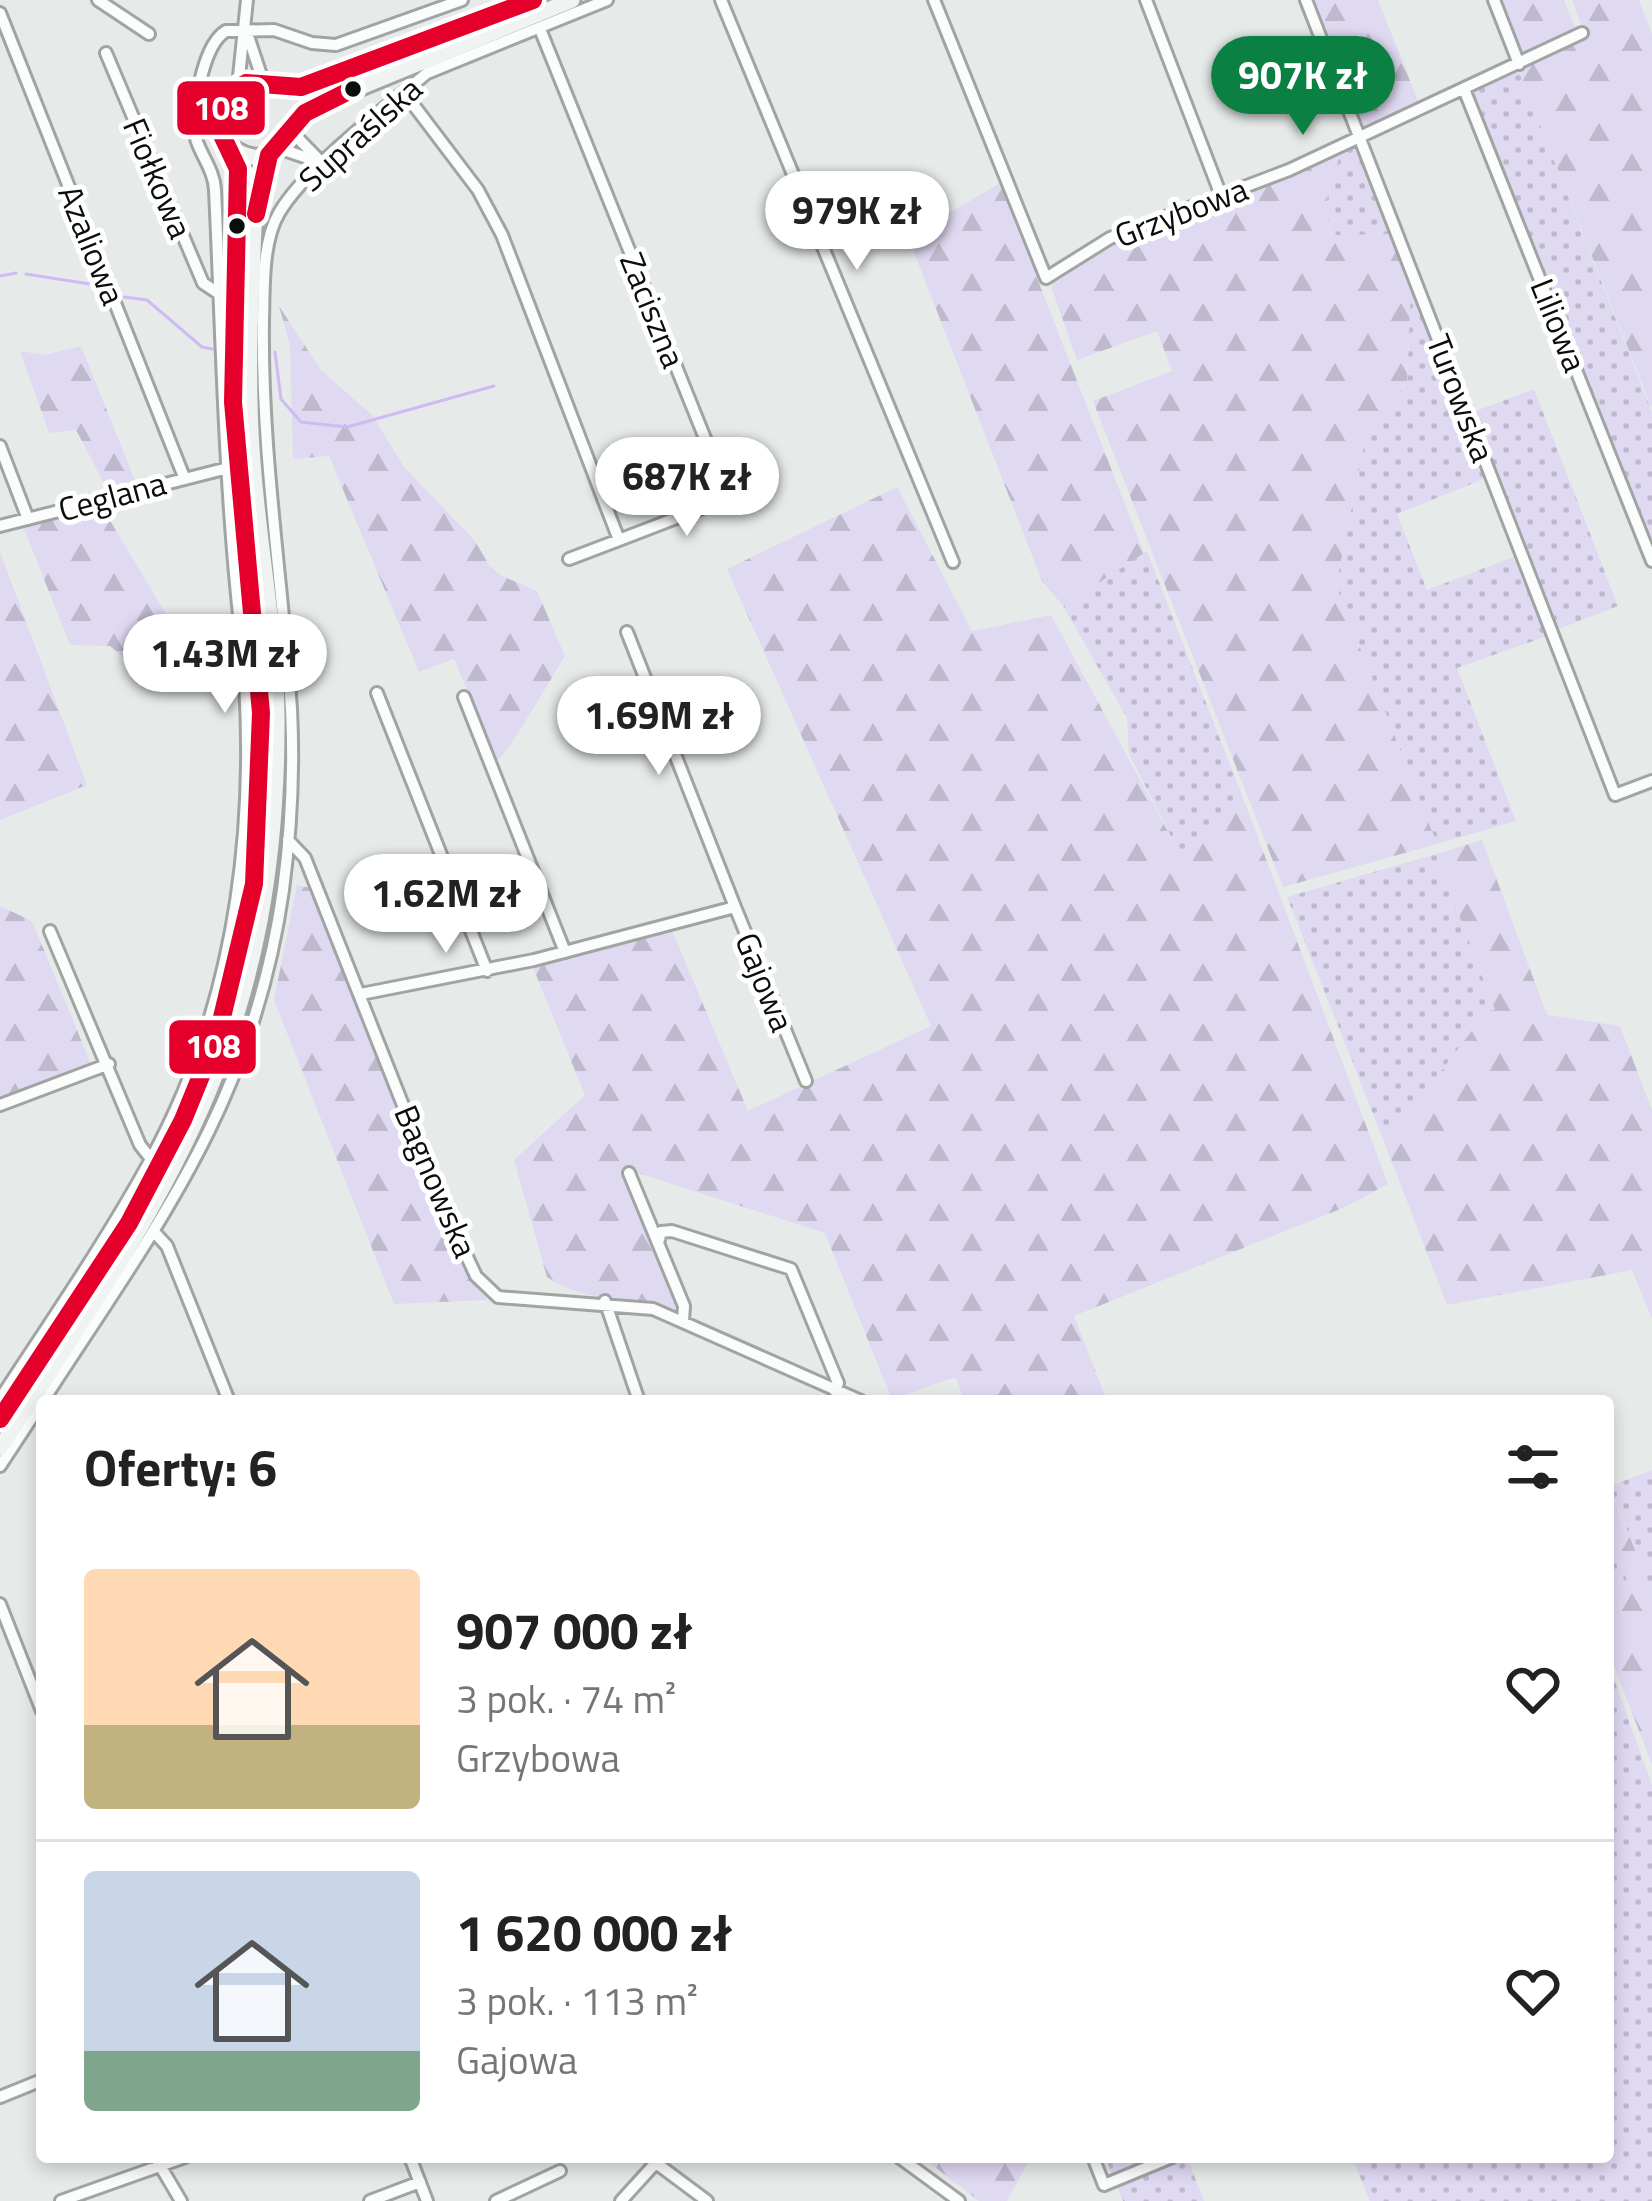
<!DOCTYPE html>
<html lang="pl">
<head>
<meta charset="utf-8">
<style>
	body { margin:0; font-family:"Titillium Web",sans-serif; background:#f6f6f6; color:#222; height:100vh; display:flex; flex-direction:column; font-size:45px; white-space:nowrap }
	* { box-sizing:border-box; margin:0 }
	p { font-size:39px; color:#767676 }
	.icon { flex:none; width:66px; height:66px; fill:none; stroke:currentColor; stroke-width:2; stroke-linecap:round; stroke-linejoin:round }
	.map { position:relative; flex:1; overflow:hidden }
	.details { position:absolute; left:36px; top:1395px; width:1578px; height:768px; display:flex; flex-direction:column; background:#fff; border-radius:12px; box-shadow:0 6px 18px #0003 }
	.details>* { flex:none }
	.price { position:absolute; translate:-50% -102px; padding:0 27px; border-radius:42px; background:#fff; color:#222; font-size:39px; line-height:78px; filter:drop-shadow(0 3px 6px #0008) }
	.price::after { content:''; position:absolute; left:50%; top:72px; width:36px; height:27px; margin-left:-18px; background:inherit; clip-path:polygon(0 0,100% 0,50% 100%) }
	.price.current { background:#0b8043; color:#fff }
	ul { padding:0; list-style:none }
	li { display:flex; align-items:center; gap:36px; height:300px; padding:0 48px }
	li+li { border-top:3px solid #e0e0e0 }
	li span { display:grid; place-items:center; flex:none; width:336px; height:240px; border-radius:12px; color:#555 }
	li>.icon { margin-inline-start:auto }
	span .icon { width:144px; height:144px; fill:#fffc; stroke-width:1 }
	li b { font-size:51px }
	h2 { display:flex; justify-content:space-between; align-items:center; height:144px; padding:0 48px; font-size:51px }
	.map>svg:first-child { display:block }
	.green { fill:url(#green-dots) }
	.forest { fill:url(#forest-firs) }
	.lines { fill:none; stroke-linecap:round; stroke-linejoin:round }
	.stream { stroke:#d0baf4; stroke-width:3 }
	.street-casing { stroke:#a0a4a2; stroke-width:16 }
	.secondary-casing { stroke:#a0a4a2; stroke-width:21 }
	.street { stroke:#fbfcfc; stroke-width:10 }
	.secondary { stroke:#eff4f3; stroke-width:15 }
	.bus-1-casing { stroke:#fff; stroke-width:27 }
	.bus-1 { stroke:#e4002b; stroke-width:18 }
	.bus-dot { fill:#090d0b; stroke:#fff; stroke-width:4.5 }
	.labels { text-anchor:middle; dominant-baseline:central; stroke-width:10; stroke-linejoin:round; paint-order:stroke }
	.street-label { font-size:33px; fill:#090d0b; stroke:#fff }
	.line-badge { stroke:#fff; stroke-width:4.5 }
	.badge-label { font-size:33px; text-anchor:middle; font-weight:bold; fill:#fff }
</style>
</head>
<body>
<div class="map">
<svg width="1652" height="2201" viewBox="0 0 1652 2201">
	<defs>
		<pattern id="green-dots" width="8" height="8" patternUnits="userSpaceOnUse" patternTransform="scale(3)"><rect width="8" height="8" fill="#e0d9f2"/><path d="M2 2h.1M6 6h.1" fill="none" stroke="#bfb9ce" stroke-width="1.8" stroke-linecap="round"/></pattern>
		<pattern id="forest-firs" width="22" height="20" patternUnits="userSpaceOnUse" patternTransform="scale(3)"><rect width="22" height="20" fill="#e0d9f2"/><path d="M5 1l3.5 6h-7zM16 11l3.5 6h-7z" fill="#bfb9ce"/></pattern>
	</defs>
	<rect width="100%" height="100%" fill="#e6ebe9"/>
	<path class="green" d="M1519 71 1652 412V550L1473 92Z
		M1356 146 1390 234 1332 236 1325 208 1340 153Z
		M1411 286 1486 478 1397 514 1427 590 1516 556 1547 636 1457 668 1516 821 1437 844 1336 586 1366 436 1407 382Z
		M1534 389 1618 606 1559 629 1473 412Z
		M1147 551 1245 803 1180 854 1129 754 1127 718 1063 606Z
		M1436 854 1495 1010 1487 1012 1385 1144 1287 897Z
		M1652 1470V1592L1615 1499 1608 1502V1487Z
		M1608 1526 1627 1580 1608 1588Z
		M1608 1662 1652 1785V2201H1370L1352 2157H1608Z
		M1105 2157H1187L1204 2201H1123Z"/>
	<path class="forest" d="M1309 0H1378L1420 106 1361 133Z
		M1499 0H1564L1577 32 1523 58Z
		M1572 0H1639L1652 34V409L1519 71 1586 37Z
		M1340 153 1325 207 1331 235 1390 234 1411 286 1407 382 1366 436 1336 586 1437 844 1283 887 1093 401 1172 371 1157 331 1077 360 1052 289 1053 279 1101 248Z
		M1000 183 1144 553 1063 606 1042 581 908 237Z
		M279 306 320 369 373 416 404 467 475 541 489 565 500 575 537 591 565 656C552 676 509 753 497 760L454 659 419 672 329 456 293 459 290 345Z
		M81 346 136 483 108 491 76 430 49 433 20 351 44 355Z
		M897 487 972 631 1051 615 1180 854 1245 803 1388 1184 1343 1208 1074 1316 1107 1401H965L955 1377 887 1401 890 1395 825 1233 622 1168 682 1316C640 1298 583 1303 547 1277L514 1160 585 1095 532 965 671 928 748 1111 931 1026 727 569Z
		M100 504 172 624 134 666 110 646 70 645 23 526Z
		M0 552 87 785 0 820Z
		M1482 840 1547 1015 1620 1026 1652 1110V1319L1632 1270 1447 1305 1385 1144 1487 1011 1495 1010 1436 854Z
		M297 885 311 888 487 1300 394 1304 274 1000Z
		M0 906 32 921 93 1069 0 1101Z
		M1614 1498 1652 1592V1764L1608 1651V1588L1627 1580 1608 1526V1502Z
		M922 2157H1031L1007 2201H979Z"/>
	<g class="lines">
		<path class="stream" d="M26 274 96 285
			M0 276 16 273
			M124 297 147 300 202 347 212 349
			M275 352 281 399 301 422 347 427 494 386"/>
		<g class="street-casing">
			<path id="street" d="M98 0 149 34
				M721 0 953 562
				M934 0 1046 278 1110 238 1289 170 1582 33
				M1146 0 1222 198
				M1306 0 1615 795 1652 781
				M1494 0 1519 64
				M0 13 184 477
				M249 39 263 81
				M106 53 203 283 221 295
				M238 86 247 0
				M1464 89 1652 561
				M406 95 478 190 502 235 619 540 715 503 723 483 540 29
				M293 133 322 163
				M281 149 322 163
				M0 446 28 519
				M0 526 224 469
				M569 559 619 540
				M627 632 735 907
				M377 693 487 971
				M464 697 565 952
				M288 840 305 858 441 1201 476 1276 498 1297 653 1309 861 1401
				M50 931 140 1145 151 1159
				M361 994 534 960 735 907 806 1081
				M0 1105 109 1064
				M629 1173 684 1306 683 1321
				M156 1234 167 1246 229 1401
				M658 1243 661 1232 672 1231 791 1269 838 1383 835 1391
				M605 1301 639 1401
				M0 1399C51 1321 105 1243 150 1161 240 997 260 808 240 624 224 479 222 335 215 190 214 165 192 147 194 122 196 97 204 44 226 31L274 30 312 43 336 45 462 0
				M43 1401C155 1228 253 1103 283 890 291 830 294 769 291 709 282 578 261 451 263 320 264 287 262 242 279 213 305 168 387 107 427 73L607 0
				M0 1466 42 1402
				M0 1604 42 1711
				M0 2097 42 2080
				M155 2157 181 2201
				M410 2157 427 2201
				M648 2157 707 2201
				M899 2157 959 2201
				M1093 2157 1104 2185 1172 2157
				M61 2201 185 2157
				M370 2201 420 2182
				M496 2201 560 2171
				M621 2201 661 2157"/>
		</g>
		<g class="secondary-casing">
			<path id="secondary" d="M232 148C278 179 286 124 317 105L572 0
				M0 1419 129 1223 183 1120 218 1034 254 884 261 713 233 402 238 169 220 131V110L230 92 246 83 301 87 533 0
				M0 1448C169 1190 279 1038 277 715 276 631 259 546 253 462 248 402 249 341 252 280 254 240 252 192 269 155"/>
		</g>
		<use href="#street" class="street"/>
		<use href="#secondary" class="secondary"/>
		<g class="bus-1-casing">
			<path id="bus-1" d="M256 214 269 155 305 113 353 89
				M0 1419 129 1223 183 1120 218 1034 254 884 261 713 233 402 238 169 220 131V110L230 92 246 83 301 87 533 0"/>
		</g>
		<use href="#bus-1" class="bus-1"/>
	</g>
	<g class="bus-dot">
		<circle cx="353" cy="89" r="10"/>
		<circle cx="237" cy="226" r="10"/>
	</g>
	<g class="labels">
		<g class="street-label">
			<text transform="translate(360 134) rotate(-42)">Supraślska</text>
			<text transform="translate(158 178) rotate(67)">Fiołkowa</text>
			<text transform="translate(1181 212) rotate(-21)">Grzybowa</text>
			<text transform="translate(92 245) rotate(68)">Azaliowa</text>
			<text transform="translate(653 310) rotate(68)">Zaciszna</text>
			<text transform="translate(1559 325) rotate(68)">Liliowa</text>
			<text transform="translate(1461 398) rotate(69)">Turowska</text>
			<text transform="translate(112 496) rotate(-15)">Ceglana</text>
			<text transform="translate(765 982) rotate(68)">Gajowa</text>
			<text transform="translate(436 1181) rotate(67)">Bagnowska</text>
		</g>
	</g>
	<g class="line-badge">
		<rect x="175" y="79" width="92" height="58" rx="12" fill="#e4002b"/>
		<rect x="167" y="1018" width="91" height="58" rx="12" fill="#e4002b"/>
	</g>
	<g class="badge-label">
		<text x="221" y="120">108</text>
		<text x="213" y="1058">108</text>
	</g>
</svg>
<b class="price current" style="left:1303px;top:138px">907K zł</b>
<b class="price" style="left:857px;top:273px">979K zł</b>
<b class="price" style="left:687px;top:539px">687K zł</b>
<b class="price" style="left:225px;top:716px">1.43M zł</b>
<b class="price" style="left:659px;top:778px">1.69M zł</b>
<b class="price" style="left:446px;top:956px">1.62M zł</b>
<section class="details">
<h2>Oferty: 6<svg class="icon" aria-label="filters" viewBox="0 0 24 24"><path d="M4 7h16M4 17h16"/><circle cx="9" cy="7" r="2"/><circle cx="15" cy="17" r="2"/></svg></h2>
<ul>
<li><span style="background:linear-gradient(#ffd9b3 65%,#c2b280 0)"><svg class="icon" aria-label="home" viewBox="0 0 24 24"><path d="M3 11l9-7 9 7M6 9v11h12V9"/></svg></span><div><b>907 000 zł</b><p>3 pok. · 74 m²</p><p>Grzybowa</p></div><svg class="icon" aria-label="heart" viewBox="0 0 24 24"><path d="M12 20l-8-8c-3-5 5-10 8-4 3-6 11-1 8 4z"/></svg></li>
<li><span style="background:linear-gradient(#c9d6e8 75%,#7fa58c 0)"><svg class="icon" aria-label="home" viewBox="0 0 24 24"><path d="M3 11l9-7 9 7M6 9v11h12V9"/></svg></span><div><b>1 620 000 zł</b><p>3 pok. · 113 m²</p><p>Gajowa</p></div><svg class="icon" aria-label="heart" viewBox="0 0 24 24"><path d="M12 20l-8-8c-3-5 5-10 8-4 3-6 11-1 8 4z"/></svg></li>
</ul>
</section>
</div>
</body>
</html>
